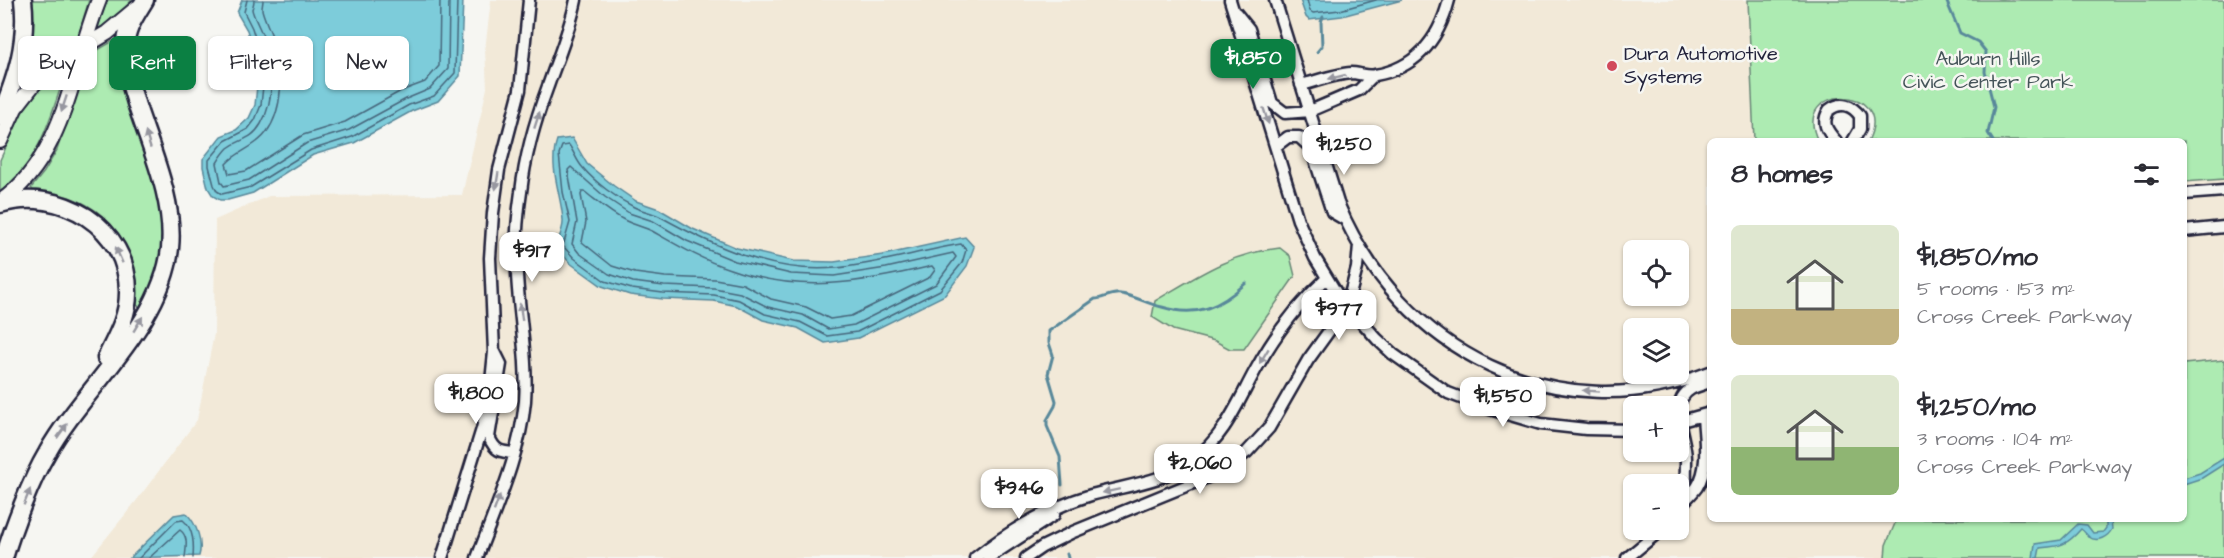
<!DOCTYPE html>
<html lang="en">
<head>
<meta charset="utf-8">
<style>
	body { margin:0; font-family:"Architects Daughter",sans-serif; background:#f2f2f3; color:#2b2b33; height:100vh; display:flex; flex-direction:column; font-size:22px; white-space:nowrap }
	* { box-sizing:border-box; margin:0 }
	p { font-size:20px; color:#7c7c81 }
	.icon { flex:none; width:33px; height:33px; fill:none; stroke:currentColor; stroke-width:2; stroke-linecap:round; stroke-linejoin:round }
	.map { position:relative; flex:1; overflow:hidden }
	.sheet { position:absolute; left:1707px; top:138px; width:480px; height:384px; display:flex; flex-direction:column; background:#fff; border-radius:9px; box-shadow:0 2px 4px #0004 }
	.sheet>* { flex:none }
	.top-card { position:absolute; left:18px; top:36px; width:570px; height:54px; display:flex; gap:12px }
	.fabs { position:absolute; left:1623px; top:240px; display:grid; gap:12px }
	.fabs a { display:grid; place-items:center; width:66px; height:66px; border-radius:9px; background:#fff; box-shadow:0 2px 4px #0004; font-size:30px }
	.price { position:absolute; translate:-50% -51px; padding:0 14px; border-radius:12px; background:#fff; color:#222; font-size:20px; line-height:39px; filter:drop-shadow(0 2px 3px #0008) }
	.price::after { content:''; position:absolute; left:50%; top:36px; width:18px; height:14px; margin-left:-9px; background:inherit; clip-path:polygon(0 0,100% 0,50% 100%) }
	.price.selected { background:#0b8043; color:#fff }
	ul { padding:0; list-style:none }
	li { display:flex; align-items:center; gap:18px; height:150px; padding:0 24px }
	li span { display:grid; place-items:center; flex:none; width:168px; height:120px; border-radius:9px; color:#555 }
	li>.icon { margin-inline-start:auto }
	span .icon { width:72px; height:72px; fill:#fffc; stroke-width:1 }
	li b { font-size:26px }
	h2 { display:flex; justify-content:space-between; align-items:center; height:72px; padding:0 24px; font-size:26px }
	.pill { padding:0 21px; border-radius:9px; background:#fff; box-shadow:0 2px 4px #0004; font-size:21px; line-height:54px }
	.pill.selected { background:#0b8043; color:#fff }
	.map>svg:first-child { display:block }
	.built { fill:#f2e9d8; fill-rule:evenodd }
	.green { fill:#adebb2; stroke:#688676; stroke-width:1.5 }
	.water { fill:#7dccda; stroke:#59889a; stroke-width:1.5 }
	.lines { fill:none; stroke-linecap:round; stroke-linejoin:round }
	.shore { stroke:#46667b; stroke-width:1.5 }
	.stream { stroke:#59889a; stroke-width:3 }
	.minor-casing { stroke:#22223b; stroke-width:15 }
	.major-casing { stroke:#22223b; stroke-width:18 }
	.highway-casing { stroke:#22223b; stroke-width:21 }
	.minor { stroke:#f6f6f2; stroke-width:10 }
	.major { stroke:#f6f6f2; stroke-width:14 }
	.highway { stroke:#f6f6f2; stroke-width:16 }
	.oneway { fill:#9797a0 }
	.poi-dot { fill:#d1495b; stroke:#f6f6f2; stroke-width:2 }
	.labels { text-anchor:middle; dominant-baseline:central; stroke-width:5; stroke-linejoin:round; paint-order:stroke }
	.poi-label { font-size:20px; fill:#22223b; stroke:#f6f6f2; text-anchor:start }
	.park-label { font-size:20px; fill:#455459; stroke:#f6f6f2 }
</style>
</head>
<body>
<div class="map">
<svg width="2224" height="558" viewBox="0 0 2224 558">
	<rect width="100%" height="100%" fill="#f6f6f2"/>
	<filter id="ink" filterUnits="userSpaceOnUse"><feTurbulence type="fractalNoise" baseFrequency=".0167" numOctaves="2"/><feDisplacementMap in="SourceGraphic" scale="12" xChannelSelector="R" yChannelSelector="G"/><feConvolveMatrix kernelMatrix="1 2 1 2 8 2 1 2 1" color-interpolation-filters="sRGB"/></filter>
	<g filter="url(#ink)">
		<path class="built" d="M491 0H1748L1754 141H1710V519H2184V182L2224 179V558H90L137 500 197 420 214 334 215 220 269 196 462 195 487 88 485 50ZM1634 250H1678V296H1634ZM1634 328H1678V374H1634ZM1634 406H1678V452H1634ZM1634 484H1678V530H1634Z"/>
		<path class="green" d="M30 0H89L76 43 39 67 23 81Z
			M107 0H132L119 14 97 31Z
			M1748 0H2224V179L2184 182V141H1868C1897 84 1789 82 1818 141H1754Z
			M115 40C113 60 121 81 127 101 143 152 175 217 158 270 154 283 147 295 140 307L137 305C138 238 101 195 33 190L31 188 44 172 57 150 89 55Z
			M67 68C51 115 41 161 0 192V160L24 109 39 90Z
			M1280 248 1290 256 1295 276 1244 349H1230L1215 341 1173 330 1152 317 1155 301C1199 275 1228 254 1280 248Z
			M2224 360V558H1885L1886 545 1896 521 1901 519H2184V364Z"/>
		<path class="water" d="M242 0H463L460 76 438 101 412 111 354 143 313 155 253 193 228 200H220L213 196 208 188 203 167V159L221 136 236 130 249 118 255 105 257 86 253 50 247 30 237 13Z
			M1300 0H1402L1342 16 1309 20 1306 17Z
			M572 138 587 164 614 186 636 201 659 209 693 229 737 248 793 261 834 262 883 255 965 237 974 247 967 266 945 295 858 338 825 343 798 328 763 320 737 306 714 301 663 299 630 295 602 286 570 263 556 247C558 239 564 228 563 220 561 193 548 167 557 140Z
			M2224 458V464L2202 478 2184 484V478L2200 473Z
			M186 513C197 524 203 542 199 556L130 558 174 515Z
			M2106 519H2111L2112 529C2108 537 2097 543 2089 537 2086 534 2084 531 2081 529 2066 546 2061 546 2040 548L2038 558H2033L2035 544 2061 540 2078 524 2087 525 2093 533 2103 532 2106 528Z"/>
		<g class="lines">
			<path class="shore" d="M247 0 244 12 252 28 262 60 263 86 261 105 255 120 248 129 225 141 209 160V166L214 185 217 191 222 194 251 187 311 150 352 137 409 105 434 96 455 73 457 0
				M254 0C254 3 253 6 252 9 252 14 262 32 264 39 272 65 276 99 261 124 251 141 241 138 228 148 224 152 220 158 217 163L221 182 224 186 249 180 307 143 349 130 406 99 430 89 448 69 449 0
				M263 0C263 3 262 6 262 9 262 14 273 37 275 44 283 72 284 109 266 133 255 148 237 151 226 164L229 174 246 171 303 135 345 122 401 91 425 82 439 66 440 0
				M1307 0 1310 11 1313 13 1340 10 1376 0
				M569 145C574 152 577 162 583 168 596 183 616 198 634 207 642 211 651 212 659 216 713 246 773 274 836 268 878 264 919 251 961 244L966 250 962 263 940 290 857 332 827 336 800 322 765 314 739 300 714 295 663 293 632 289 605 281 574 258 563 246 570 222 563 192 559 154 562 146Z
				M571 167 605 197 629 213 653 221 687 241 735 261 791 274 834 276 886 268 953 253 956 257 936 284 854 325 828 329 803 315 768 307 740 293 714 288 664 286 633 282 609 274 579 253 572 244 577 222 568 170Z
				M582 192H585C598 202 611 214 626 221 634 225 644 227 652 231 677 245 702 260 730 269 800 294 862 283 932 266L935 270 930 277 851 316 830 319 806 307 771 299 743 284 715 279 665 277 635 273 612 266 582 242 586 222 581 195Z
				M139 558 176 521 183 520C194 529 194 545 193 558
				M149 558 180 530C189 537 186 547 185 558"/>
			<path class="stream" d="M1946 0 1960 33 1978 42 1986 52 1985 72 1994 107 1988 133 1993 141
				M1317 52 1322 46 1321 22 1323 17
				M1062 485 1060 457 1047 426V420L1055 406 1056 401 1048 374 1053 355 1049 343V331L1095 299C1104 299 1111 292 1121 294 1135 296 1148 304 1162 307 1197 318 1220 307 1246 283
				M1067 554 1068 558"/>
			<g class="minor-casing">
				<path id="minor" d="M1230 0 1298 220 1315 258 1337 294 1377 339 1393 354 1448 393 1490 409 1541 424 1586 429 1634 430
					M1275 0 1338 203C1399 351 1557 432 1710 372
					M1236 13 1249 29 1272 103 1285 113 1310 111 1359 90 1373 76
					M1301 85C1317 81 1335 74 1351 73 1359 73 1367 77 1375 75 1417 68 1439 39 1449 0
					M1836 141C1827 131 1821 123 1829 110 1841 101 1852 105 1860 116V129L1853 141
					M1276 146 1288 137H1299L1311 148 1332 212 1344 219
					M2184 194 2224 191
					M2184 231 2224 227
					M495 352 501 364 489 437C495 451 500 452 514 453
					M1678 422 1710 413
					M1687 496C1685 483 1686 472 1686 459 1686 440 1673 416 1682 398 1688 387 1699 386 1710 382
					M1678 508C1684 501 1692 494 1697 487 1710 467 1704 438 1703 416
					M442 558 482 429 490 392 494 352 490 258 493 213 499 170 520 90 529 0
					M477 558C496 507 520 455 525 401 528 357 519 318 517 274 515 247 517 219 521 192 525 156 535 121 548 86 558 57 570 30 576 0
					M975 558C1010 530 1048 508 1091 495 1127 485 1162 483 1193 460 1225 436 1237 404 1255 371 1274 336 1298 304 1327 278
					M988 558 1054 515
					M1026 558 1042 547 1073 532 1220 472 1247 452 1269 428 1308 360 1347 306 1357 268 1359 245
					M1627 558 1661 530"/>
			</g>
			<g class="major-casing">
				<path id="major" d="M0 141 15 108 36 81 64 59 107 33 137 8
					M0 202C66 156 71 70 99 0"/>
			</g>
			<g class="highway-casing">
				<path id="highway" d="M0 117C16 78 28 43 23 0
					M0 204C60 186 129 227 128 293 128 317 116 337 106 358
					M4 558C13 527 31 480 47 453 83 388 162 325 170 248 175 201 150 147 136 103 130 82 122 62 126 41 128 26 137 13 145 0"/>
			</g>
			<use href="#minor" class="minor"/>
			<use href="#major" class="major"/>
			<use href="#highway" class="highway"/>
		</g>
		<defs><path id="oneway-solid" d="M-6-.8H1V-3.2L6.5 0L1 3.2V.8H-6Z" transform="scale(1.5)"/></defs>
		<g class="oneway">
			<use href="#oneway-solid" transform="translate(1337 77) rotate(167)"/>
			<use href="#oneway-solid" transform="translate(64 104) rotate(108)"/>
			<use href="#oneway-solid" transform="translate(1266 116) rotate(72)"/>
			<use href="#oneway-solid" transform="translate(537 120) rotate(-72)"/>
			<use href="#oneway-solid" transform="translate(148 140) rotate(-107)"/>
			<use href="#oneway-solid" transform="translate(497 181) rotate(99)"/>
			<use href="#oneway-solid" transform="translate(119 255) rotate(-114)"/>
			<use href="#oneway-solid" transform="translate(521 312) rotate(-98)"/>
			<use href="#oneway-solid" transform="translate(138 324) rotate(-59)"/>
			<use href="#oneway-solid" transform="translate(1264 356) rotate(121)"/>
			<use href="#oneway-solid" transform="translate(1591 391) rotate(-177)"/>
			<use href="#oneway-solid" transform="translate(62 431) rotate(-54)"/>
			<use href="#oneway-solid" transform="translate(1111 491) rotate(168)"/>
			<use href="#oneway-solid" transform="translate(27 497) rotate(-68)"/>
			<use href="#oneway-solid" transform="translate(497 503) rotate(-70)"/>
		</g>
	</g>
	<circle class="poi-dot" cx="1612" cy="66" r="6"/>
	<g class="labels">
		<g class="poi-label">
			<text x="1624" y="54">Dura Automotive<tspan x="1624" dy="23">Systems</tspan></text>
		</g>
		<g class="park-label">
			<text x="1988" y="59">Auburn Hills<tspan x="1988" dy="23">Civic Center Park</tspan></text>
		</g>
	</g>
</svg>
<div class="fabs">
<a><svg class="icon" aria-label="locate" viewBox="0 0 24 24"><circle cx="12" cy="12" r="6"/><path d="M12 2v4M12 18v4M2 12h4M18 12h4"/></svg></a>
<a><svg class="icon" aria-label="layers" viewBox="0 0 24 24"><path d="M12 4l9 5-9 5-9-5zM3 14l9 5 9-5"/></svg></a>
<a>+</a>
<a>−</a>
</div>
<b class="price selected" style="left:1253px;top:90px">$1,850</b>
<b class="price" style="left:1344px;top:176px">$1,250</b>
<b class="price" style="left:532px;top:283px">$917</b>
<b class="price" style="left:1339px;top:341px">$977</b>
<b class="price" style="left:476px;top:425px">$1,800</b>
<b class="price" style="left:1503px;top:428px">$1,550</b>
<b class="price" style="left:1200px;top:495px">$2,060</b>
<b class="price" style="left:1019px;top:520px">$946</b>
<div class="top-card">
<a class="pill">Buy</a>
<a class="pill selected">Rent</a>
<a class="pill">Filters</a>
<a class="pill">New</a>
</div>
<section class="sheet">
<h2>8 homes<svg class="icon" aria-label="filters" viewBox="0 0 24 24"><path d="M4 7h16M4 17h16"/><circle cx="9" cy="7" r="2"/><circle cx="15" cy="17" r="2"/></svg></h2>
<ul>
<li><span style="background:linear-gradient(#dfe7d0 70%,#c2b280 0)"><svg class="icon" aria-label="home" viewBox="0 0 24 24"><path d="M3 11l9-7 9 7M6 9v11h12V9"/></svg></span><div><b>$1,850/mo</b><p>5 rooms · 153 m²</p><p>Cross Creek Parkway</p></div></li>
<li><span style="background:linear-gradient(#dfe7d0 60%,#8fb573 0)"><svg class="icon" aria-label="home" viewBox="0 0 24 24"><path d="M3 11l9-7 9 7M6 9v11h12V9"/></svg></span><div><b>$1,250/mo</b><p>3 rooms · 104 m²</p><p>Cross Creek Parkway</p></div></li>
</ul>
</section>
</div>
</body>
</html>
